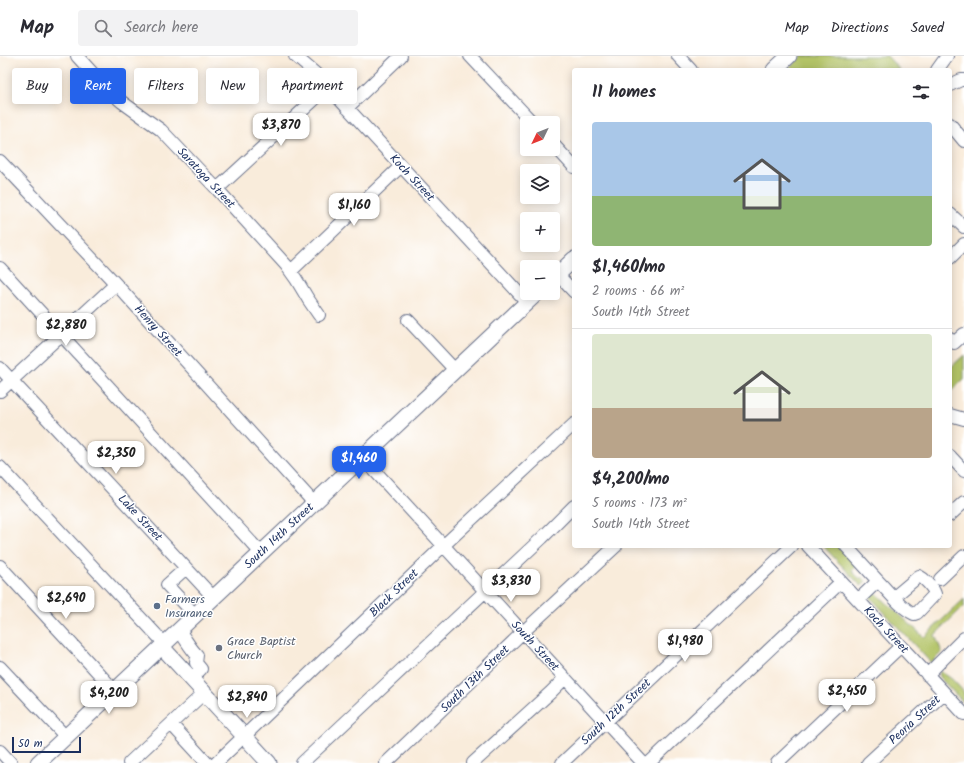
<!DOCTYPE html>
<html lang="en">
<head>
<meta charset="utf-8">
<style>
	body { margin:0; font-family:Kalam,sans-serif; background:#f2f2f3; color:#2b2b33; height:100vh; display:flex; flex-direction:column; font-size:15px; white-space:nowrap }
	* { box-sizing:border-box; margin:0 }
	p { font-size:13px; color:#7c7c81 }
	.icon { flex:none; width:22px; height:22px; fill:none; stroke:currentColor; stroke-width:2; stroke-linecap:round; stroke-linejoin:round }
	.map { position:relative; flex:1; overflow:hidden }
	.panel { position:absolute; left:572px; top:12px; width:380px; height:480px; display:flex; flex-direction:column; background:#fff; border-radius:4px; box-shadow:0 2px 10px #0003 }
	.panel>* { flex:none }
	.guide { position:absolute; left:12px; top:12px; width:380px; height:36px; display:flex; gap:8px }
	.needle { width:26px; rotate:227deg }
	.buttons { position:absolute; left:520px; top:60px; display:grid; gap:8px }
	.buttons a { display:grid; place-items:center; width:40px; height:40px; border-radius:4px; background:#fff; box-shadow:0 2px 10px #0003; font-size:20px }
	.scale { position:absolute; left:12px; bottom:10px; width:69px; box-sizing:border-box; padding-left:4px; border:2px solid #1b2f5e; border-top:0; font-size:11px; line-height:14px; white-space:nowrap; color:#1b2f5e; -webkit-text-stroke:3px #fff; paint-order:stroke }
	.price { position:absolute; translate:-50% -34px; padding:0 9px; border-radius:8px; background:#fff; color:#222; font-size:13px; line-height:26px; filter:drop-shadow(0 1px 2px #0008) }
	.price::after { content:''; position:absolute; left:50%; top:24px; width:12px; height:9px; margin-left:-6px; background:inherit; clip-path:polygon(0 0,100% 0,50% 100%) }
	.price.selected { background:#2563eb; color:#fff }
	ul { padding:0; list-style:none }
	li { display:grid; align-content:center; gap:8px; height:212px; padding:0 20px }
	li+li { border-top:1px solid #e1e1e2 }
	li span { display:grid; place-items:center; height:124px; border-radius:4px; color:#555 }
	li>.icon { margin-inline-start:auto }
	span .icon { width:72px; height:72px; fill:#fffc; stroke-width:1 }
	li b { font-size:17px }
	h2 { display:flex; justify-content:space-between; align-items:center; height:48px; padding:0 20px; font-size:17px }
	.tag { padding:0 14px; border-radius:4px; background:#fff; box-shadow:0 2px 10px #0003; font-size:14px; line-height:36px }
	.tag.selected { background:#2563eb; color:#fff }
	header { display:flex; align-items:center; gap:24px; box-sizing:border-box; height:56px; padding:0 20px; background:#fff; border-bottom:1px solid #e1e1e2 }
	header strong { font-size:19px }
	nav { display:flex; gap:22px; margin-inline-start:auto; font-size:14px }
	.search { width:280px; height:36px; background:#f2f2f3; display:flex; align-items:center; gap:10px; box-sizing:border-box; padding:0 14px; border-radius:4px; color:#7c7c81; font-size:15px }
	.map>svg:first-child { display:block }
	.green { fill:#b2c366; stroke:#667962 }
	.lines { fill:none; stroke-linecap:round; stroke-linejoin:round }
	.minor-casing { stroke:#69718a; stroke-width:14 }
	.major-casing { stroke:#69718a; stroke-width:17 }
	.minor { stroke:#fff; stroke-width:12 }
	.major { stroke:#fff; stroke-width:15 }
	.service-dot { fill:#5c6f8a; stroke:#fff; stroke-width:1.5 }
	.worship-dot { fill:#6b7280; stroke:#fff; stroke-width:1.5 }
	.labels { text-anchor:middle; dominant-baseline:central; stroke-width:3; stroke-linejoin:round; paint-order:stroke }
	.street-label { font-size:12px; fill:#1b2f5e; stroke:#fff }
	.service-label { font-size:12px; fill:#4e5e75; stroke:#fff; text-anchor:start }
	.worship-label { font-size:12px; fill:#5b616d; stroke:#fff; text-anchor:start }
</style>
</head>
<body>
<header>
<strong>Map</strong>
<div class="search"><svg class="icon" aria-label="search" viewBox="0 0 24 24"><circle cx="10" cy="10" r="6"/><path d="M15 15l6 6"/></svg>Search here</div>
<nav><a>Map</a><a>Directions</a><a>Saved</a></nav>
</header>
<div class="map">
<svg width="964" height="707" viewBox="0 0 964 707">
	<rect width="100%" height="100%" fill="#fff"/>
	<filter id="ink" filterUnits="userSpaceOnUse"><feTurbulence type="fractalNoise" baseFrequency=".025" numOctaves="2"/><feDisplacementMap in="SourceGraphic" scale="8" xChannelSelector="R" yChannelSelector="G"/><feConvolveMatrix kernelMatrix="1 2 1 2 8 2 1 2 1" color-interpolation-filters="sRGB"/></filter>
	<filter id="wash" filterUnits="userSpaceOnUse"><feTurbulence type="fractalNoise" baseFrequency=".012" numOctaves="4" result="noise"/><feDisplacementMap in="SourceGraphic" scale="16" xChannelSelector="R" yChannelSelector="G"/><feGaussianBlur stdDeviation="0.9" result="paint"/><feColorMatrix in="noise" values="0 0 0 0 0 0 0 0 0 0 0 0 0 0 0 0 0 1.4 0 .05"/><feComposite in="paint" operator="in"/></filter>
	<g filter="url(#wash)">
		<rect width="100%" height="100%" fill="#f9ecdb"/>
		<path class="green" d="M802 0H887L900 14H787Z
			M964 299V323L950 336V312Z
			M825 490H843L856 507 855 511 852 515 859 522H863L866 526 861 530 824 491Z
			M875 536 924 581 964 543V550L935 579 942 596 931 607 870 541Z
			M940 615 952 623 964 636V647L939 621Z"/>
	</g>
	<g filter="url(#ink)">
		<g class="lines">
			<g class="minor-casing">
				<path id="minor" d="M77 0 107 33 122 46 161 74 217 133 286 209 296 223 308 243 319 259
					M295 0 315 17 328 31 527 246
					M470 0 533 67
					M678 0 691 14
					M937 14 947 0
					M950 29 961 24H964
					M347 52 401 0
					M950 68 964 85
					M553 88 574 111
					M0 105 116 228 314 447
					M217 133 328 31
					M950 158 964 171
					M950 202 964 188
					M0 212 261 497
					M291 215 401 110
					M558 219 574 236
					M408 264 455 314
					M950 283 954 287 964 278
					M0 312 214 542
					M0 335 116 228
					M950 359 964 363
					M950 400 964 415
					M363 402 643 707
					M0 411 165 588
					M950 459 964 446
					M808 490 964 658
					M846 490 878 525 858 544
					M0 510 115 635
					M186 512 167 529 195 559
					M940 523 964 500
					M878 525C889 536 900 551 914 558L917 557 935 538C933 531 925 523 919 520L894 541
					M179 575C186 583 189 591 197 599L196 607 201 613 191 623
					M0 611 66 681
					M927 619 964 582
					M171 668 207 707
					M0 695 11 707
					M129 707 204 637
					M216 707 443 490 574 368
					M302 707 542 482 574 450
					M386 707 522 577 616 490
					M473 707 550 637 565 622
					M562 707 792 490
					M649 707 841 526
					M777 707 901 590
					M868 707 944 637"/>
			</g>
			<g class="major-casing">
				<path id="major" d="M774 14 789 0
					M553 223 574 203
					M162 591 269 707
					M38 707 537 237"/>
			</g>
			<use href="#minor" class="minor"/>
			<use href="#major" class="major"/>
		</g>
	</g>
	<circle class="service-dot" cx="157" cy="550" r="4"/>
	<circle class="worship-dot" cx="219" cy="592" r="4"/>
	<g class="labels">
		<g class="street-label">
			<text transform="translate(206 122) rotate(47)">Saratoga Street</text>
			<text transform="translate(412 122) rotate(47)">Koch Street</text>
			<text transform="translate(158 275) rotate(48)">Henry Street</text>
			<text transform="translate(140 462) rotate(47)">Lake Street</text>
			<text transform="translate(279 480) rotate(-43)">South 14th Street</text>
			<text transform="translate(394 537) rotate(-44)">Black Street</text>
			<text transform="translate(886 574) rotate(47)">Koch Street</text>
			<text transform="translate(535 590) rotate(47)">South Street</text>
			<text transform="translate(475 623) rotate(-44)">South 13th Street</text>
			<text transform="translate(616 656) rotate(-43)">South 12th Street</text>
			<text transform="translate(915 664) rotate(-43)">Peoria Street</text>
		</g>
		<g class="service-label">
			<text x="165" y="543">Farmers<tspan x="165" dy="14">Insurance</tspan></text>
		</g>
		<g class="worship-label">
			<text x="227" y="585">Grace Baptist<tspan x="227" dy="14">Church</tspan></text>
		</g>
	</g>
</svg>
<div class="buttons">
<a><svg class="needle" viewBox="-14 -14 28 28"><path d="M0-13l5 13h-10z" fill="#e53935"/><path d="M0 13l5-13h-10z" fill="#7c7c81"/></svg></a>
<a><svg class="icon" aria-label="layers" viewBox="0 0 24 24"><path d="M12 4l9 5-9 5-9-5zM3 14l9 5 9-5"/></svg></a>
<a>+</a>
<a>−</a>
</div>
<div class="scale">50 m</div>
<b class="price" style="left:281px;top:91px">$3,870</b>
<b class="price" style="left:354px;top:171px">$1,160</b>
<b class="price" style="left:66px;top:291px">$2,880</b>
<b class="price" style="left:116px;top:419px">$2,350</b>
<b class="price selected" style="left:359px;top:424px">$1,460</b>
<b class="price" style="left:511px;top:547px">$3,830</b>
<b class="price" style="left:66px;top:564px">$2,690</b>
<b class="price" style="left:685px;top:607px">$1,980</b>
<b class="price" style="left:847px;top:657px">$2,450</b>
<b class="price" style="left:109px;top:659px">$4,200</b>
<b class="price" style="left:247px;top:663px">$2,840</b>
<div class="guide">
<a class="tag">Buy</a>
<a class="tag selected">Rent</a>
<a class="tag">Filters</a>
<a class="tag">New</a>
<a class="tag">Apartment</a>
</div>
<section class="panel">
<h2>11 homes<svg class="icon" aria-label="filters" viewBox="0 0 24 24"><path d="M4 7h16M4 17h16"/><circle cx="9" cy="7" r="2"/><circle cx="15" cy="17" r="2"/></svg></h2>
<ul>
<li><span style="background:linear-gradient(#a9c7e8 60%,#8fb573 0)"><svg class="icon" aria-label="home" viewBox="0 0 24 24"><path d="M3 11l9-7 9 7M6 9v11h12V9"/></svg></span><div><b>$1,460/mo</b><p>2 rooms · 66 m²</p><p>South 14th Street</p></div></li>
<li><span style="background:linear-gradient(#dfe7d0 60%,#b9a48a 0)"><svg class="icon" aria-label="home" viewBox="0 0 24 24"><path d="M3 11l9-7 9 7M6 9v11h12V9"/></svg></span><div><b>$4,200/mo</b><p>5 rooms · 173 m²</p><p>South 14th Street</p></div></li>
</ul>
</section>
</div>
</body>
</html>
